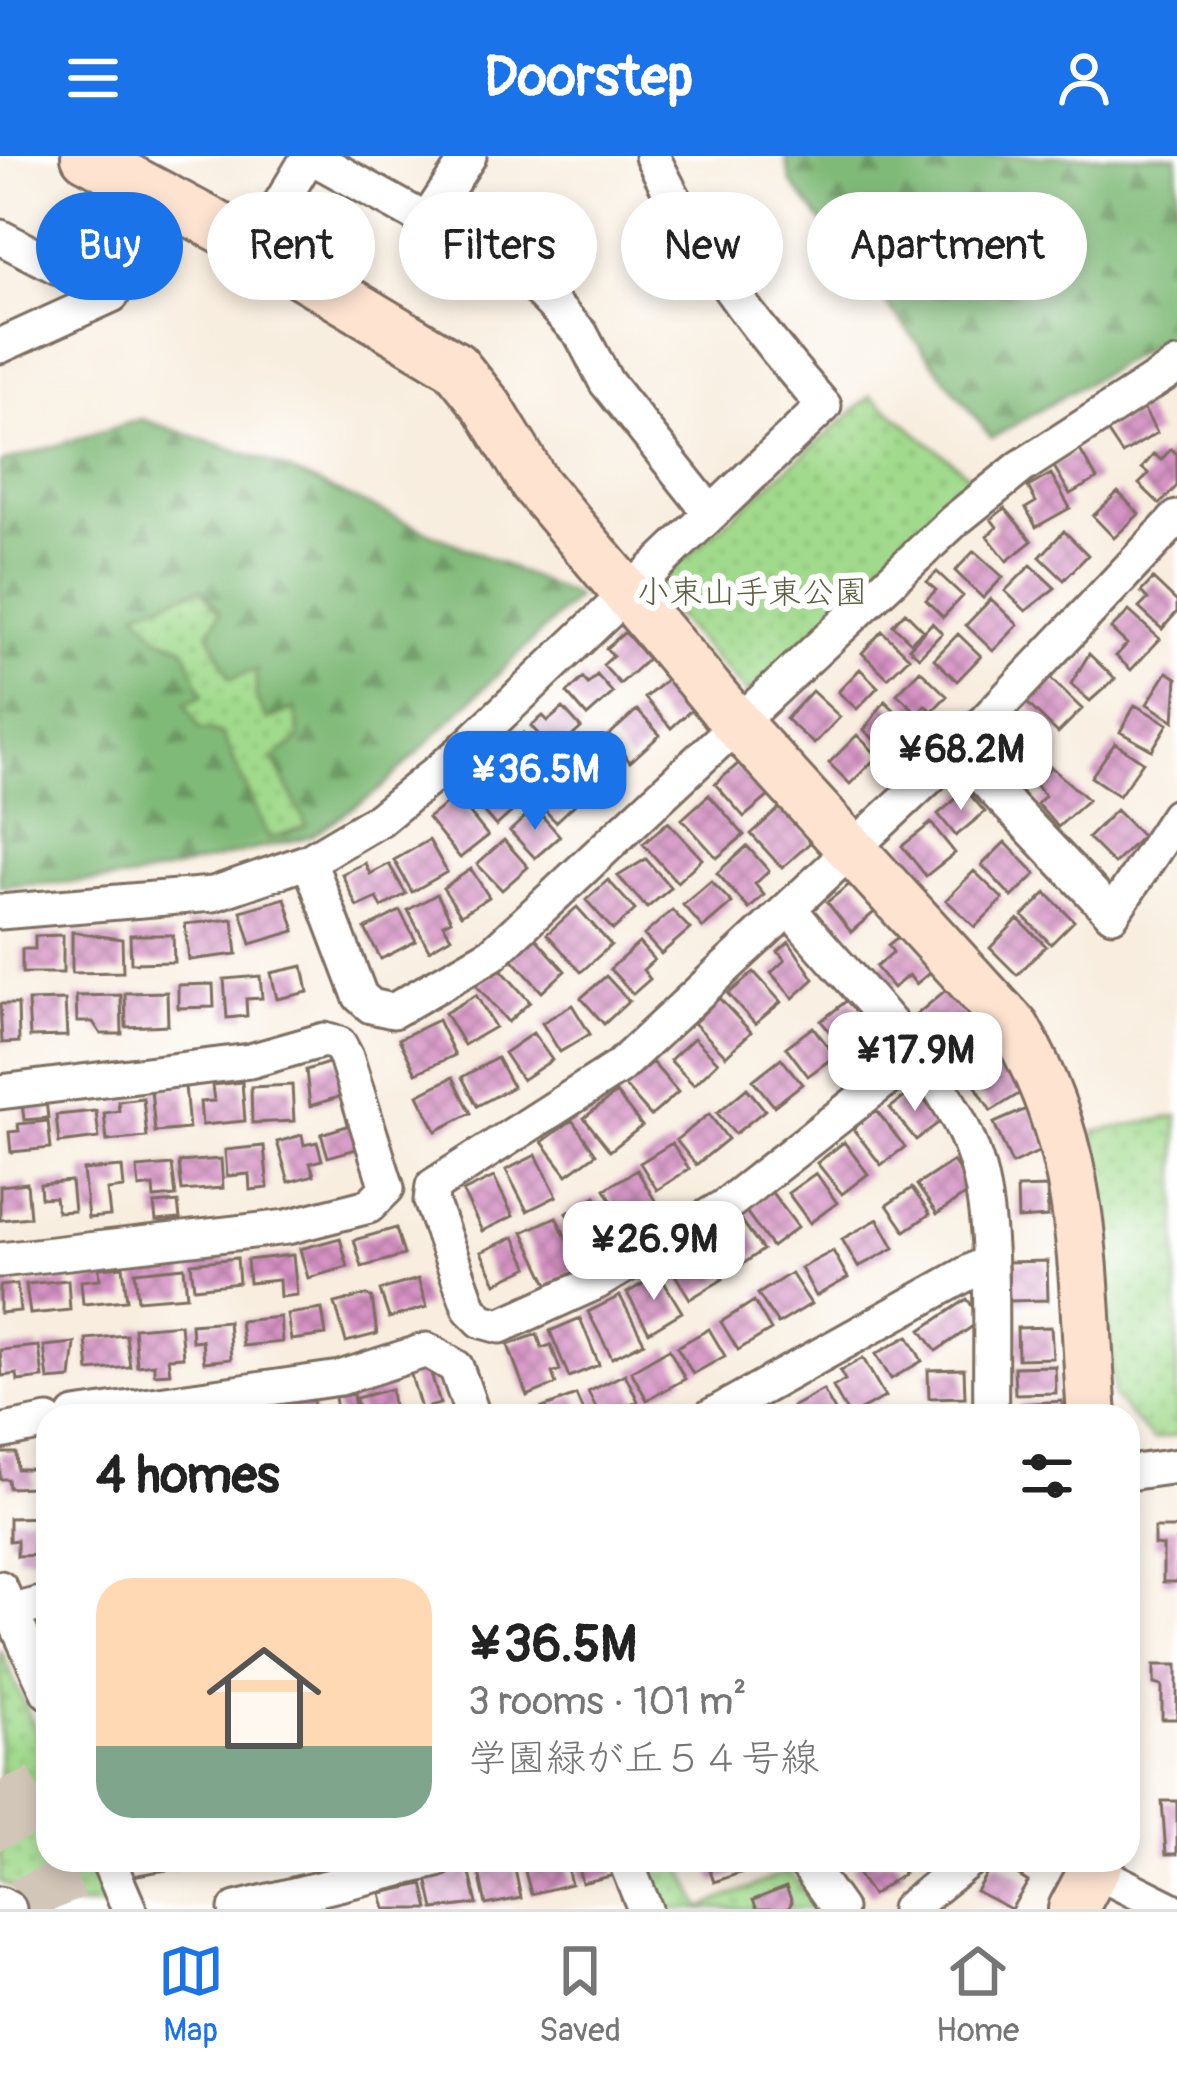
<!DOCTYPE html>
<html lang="en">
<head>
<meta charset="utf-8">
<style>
	body { margin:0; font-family:Pangolin,"Klee One",sans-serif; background:#f2f2f2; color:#222; height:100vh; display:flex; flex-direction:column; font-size:45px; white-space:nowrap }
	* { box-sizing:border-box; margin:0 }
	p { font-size:39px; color:#767676 }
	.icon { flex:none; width:66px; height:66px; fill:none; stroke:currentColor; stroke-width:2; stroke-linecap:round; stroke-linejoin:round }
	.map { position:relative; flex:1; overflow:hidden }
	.side { position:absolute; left:36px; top:1248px; width:1104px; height:468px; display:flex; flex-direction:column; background:#fff; border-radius:36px; box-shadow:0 6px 18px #0003 }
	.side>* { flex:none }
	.banner { position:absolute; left:36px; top:36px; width:1107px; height:108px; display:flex; gap:24px }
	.price { position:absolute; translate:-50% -102px; padding:0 27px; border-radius:24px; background:#fff; color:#222; font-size:39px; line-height:78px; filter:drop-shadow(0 3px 6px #0008) }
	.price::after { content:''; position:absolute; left:50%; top:72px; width:36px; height:27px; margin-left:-18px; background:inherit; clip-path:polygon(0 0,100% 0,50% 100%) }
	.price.selected { background:#1a73e8; color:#fff }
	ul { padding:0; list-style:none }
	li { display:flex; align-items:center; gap:36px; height:300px; padding:0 60px }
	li+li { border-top:3px solid #e0e0e0 }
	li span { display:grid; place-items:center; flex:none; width:336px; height:240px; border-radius:36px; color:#555 }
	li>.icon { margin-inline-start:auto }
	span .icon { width:144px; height:144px; fill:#fffc; stroke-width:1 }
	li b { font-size:51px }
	h2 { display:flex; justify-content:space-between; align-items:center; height:144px; padding:0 60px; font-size:51px }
	.pill { padding:0 42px; border-radius:54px; background:#fff; box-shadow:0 6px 18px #0003; font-size:42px; line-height:108px }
	.pill.selected { background:#1a73e8; color:#fff }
	header { display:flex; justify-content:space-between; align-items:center; height:156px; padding:0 60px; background:#1a73e8; color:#fff; font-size:54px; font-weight:800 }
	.tabs { display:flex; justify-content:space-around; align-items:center; height:168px; border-top:3px solid #e0e0e0; background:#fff; font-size:33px; color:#767676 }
	.tabs a { display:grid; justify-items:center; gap:6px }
	.tabs .selected { color:#1a73e8 }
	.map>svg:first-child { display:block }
	.forest { fill:url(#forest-firs); stroke:#5e724b; stroke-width:3 }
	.park { fill:url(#park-dots); stroke:#6e8256; stroke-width:3 }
	.building { fill:url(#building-cross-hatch) }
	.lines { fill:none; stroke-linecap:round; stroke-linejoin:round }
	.highway-tunnel { stroke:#d2c6b8; stroke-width:63; stroke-dasharray:63 32; stroke-linecap:butt }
	.street-casing { stroke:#7d6e61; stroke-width:39 }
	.secondary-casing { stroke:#7d6e61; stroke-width:54 }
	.street { stroke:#fff; stroke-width:33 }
	.secondary { stroke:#fee3d1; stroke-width:48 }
	.labels { text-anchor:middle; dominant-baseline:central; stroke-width:12; stroke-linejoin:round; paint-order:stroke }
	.park-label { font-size:33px; fill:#5a5f3f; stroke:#fff }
</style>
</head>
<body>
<header><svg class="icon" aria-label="menu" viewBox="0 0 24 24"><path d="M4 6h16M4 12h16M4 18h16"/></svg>Doorstep<svg class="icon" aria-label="person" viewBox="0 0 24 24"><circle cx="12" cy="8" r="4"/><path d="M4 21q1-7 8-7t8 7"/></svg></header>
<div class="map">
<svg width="1177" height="1753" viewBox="0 0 1177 1753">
	<defs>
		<pattern id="forest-firs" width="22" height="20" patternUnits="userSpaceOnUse" patternTransform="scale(3)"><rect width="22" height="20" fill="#80ba78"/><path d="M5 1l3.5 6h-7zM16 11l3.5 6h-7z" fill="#6a9762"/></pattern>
		<pattern id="park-dots" width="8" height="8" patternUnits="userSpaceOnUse" patternTransform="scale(3)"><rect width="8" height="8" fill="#a1da8d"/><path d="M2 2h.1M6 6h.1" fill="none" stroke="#8cbb79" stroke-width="1.8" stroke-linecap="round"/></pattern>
		<pattern id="building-cross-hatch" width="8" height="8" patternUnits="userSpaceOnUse" patternTransform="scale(3)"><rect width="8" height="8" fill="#d692c4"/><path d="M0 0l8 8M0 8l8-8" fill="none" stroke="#af779f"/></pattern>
	</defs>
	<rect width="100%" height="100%" fill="#fff"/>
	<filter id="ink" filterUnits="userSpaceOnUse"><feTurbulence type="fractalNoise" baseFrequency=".00833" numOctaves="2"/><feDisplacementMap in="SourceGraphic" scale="24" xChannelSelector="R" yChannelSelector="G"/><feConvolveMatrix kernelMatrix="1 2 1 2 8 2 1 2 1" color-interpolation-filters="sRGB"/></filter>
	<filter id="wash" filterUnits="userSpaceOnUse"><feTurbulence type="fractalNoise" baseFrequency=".004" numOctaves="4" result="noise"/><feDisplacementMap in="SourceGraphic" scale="48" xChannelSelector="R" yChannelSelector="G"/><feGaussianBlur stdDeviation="2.7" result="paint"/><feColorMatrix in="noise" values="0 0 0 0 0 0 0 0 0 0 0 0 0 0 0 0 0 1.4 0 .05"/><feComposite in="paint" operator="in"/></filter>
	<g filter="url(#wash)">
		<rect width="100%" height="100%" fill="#f8edde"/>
		<path class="forest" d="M785 0H1177V174L992 282 791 26Z
			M141 263 262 303 577 441 379 634 311 680 132 723 0 730V307Z"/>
		<path class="park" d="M871 240 973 322 748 539 650 432Z
			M201 432 220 456 209 477 230 523 256 514V543L267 564 295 552 300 583 273 602 307 670 269 683 222 578 199 572 186 548 203 539 184 491 158 481 137 455Z
			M1177 960V1279L1153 1284 1114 1242 1094 976Z
			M0 1493 48 1602V1704H93L113 1750 43 1748 0 1725Z
			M640 1704H679L701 1752 789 1715 817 1753H661Z"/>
		<g id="blocks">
			<path class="building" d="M1143 252 1157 277 1122 298 1106 274Z
				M1171 293 1177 298V330L1160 348 1139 328 1149 318 1142 312 1154 298 1161 304Z
				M1080 294 1097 323 1070 338 1053 309Z
				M1051 318 1070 352 1036 371 1026 352 1036 346 1028 331Z
				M1118 336 1139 358 1114 382 1093 360Z
				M1005 352 1032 385 1007 405 987 380 997 371 991 363Z
				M1064 375 1088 399 1064 424 1040 401Z
				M974 395 1003 421 983 442 955 415Z
				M1031 409 1055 432 1026 455 1005 435Z
				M937 416 963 440 943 461 926 444 936 434 927 426Z
				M1153 423 1177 446V456L1162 473 1139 452 1148 443 1141 436Z
				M991 443 1018 469 993 495 966 469Z
				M1129 455 1160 483 1131 514 1116 500 1127 488 1111 473Z
				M905 456 923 474 911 486 893 469Z
				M932 467 942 477 919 501 909 492Z
				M882 475 909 501 888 522 862 497Z
				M625 476 648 503 620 528 603 509 613 500 606 492Z
				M958 478 981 500 957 525 934 503Z
				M1089 498 1115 523 1090 545 1071 528Z
				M860 513 878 531 857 553 838 536Z
				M920 514 947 540 932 555 925 549 918 557 897 538Z
				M1167 516 1177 522 1174 565 1147 548Z
				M674 517 700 546 671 572 645 542Z
				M597 519 613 537 587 560 567 537 583 522 588 528Z
				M1049 521 1082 553 1058 577 1026 546Z
				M812 535 840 561 814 588 786 563Z
				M885 545 910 569 886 594 864 574Z
				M1135 549 1168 568 1152 594 1120 576Z
				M563 552 581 572 561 590 557 585 550 591 531 570 543 560 548 565Z
				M637 554 660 579 630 606 608 580Z
				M1017 567 1047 598 1019 625 989 594Z
				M523 577 547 601 524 625 500 601Z
				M857 579 878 600 850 628 829 607Z
				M602 587 620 607 607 619 612 626 600 637 576 610Z
				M1115 587 1143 606 1119 640 1091 621Z
				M740 606 770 639 744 661 715 628Z
				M1051 611 1088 644 1058 671 1037 648 1045 640 1034 627Z
				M495 612 525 644 496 670 467 637Z
				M565 618 585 639 556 666 536 645Z
				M966 634 985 656 956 680 938 658Z
				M709 639 744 679 717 702 682 663Z
				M456 640 488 680 460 702 428 662Z
				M781 651 812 685 782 712 751 678Z
				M535 652 560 680 535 702 510 675Z
				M1116 654 1142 680 1114 708 1088 682Z
				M668 666 702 703 677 726 643 688Z
				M931 667 955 697 926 720 902 690Z
				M429 684 447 716 412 736 394 704Z
				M504 684 528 711 502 734 477 708Z
				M1005 686 1036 718 1012 741 982 709Z
				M747 690 769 715 755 728 764 739 749 753 717 717Z
				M646 703 671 732 647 752 618 720Z
				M365 707 370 718 389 708 406 738 382 751 377 742 357 751 342 718Z
				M471 713 489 741 461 759 443 732Z
				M974 715 1003 743 975 771 946 744Z
				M608 724 635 754 613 774 586 744Z
				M855 724 878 753 851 776 827 746Z
				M711 725 732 747 703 772 683 749Z
				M1046 737 1074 765 1051 788 1023 760Z
				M437 738 451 764 443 768 451 781 429 794 408 754Z
				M285 742 295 775 251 788 241 755Z
				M577 751 611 789 581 816 547 778Z
				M672 754 690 773 661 798 644 779Z
				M400 755 416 785 381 803 365 773Z
				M233 763 237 798 189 804 185 768Z
				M1018 763 1046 790 1017 819 990 792Z
				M72 776 122 783 123 816 72 817Z
				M903 777 933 814 916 828 909 819 893 832 876 811 893 796 888 789Z
				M532 778 565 815 542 836 509 799Z
				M63 779V817H22V793H35V780Z
				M130 779H173L174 806 131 807Z
				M789 786 814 823 793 842 771 817 785 804 778 796Z
				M639 787 654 804 643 814 650 823 633 838 610 813Z
				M303 810 308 836 277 843 271 817Z
				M498 810 530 846 508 866 476 829Z
				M754 816 781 846 755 868 728 838Z
				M260 820 262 842 246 843 247 860 227 862 224 823Z
				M606 820 629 845 604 868 581 842Z
				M213 828 214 851 178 852V829Z
				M948 832 987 876 953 905 915 860Z
				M167 836 168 869 126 871 125 837Z
				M121 839 122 878H101L93 866H77L76 840Z
				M476 839 495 871 464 889 445 857Z
				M719 842 751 876 726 900 694 867Z
				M850 842 867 863 838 886 821 865Z
				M65 844 67 880 30 881 28 845Z
				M0 848H18L19 886 2 887Z
				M572 849 590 878 560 896 542 867Z
				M438 864 455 899 416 917 399 883Z
				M813 871 835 900 808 920 786 891Z
				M533 877 552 904 522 924 504 897Z
				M694 882 718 906 694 929 670 904Z
				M1000 889 1027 933 991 955 969 919 980 912 976 903Z
				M497 902 513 931 477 950 462 921Z
				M781 902 802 928 774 950 753 924Z
				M338 904 348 938 310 950 306 914Z
				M652 906 678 936 651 960 625 930Z
				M453 921 471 957 436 975 418 939Z
				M242 926 245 965 202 969 200 946 214 945 212 929Z
				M292 929 294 965 252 967 251 931Z
				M185 930 189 973 155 976 151 933Z
				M747 932 765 954 735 978 717 957Z
				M915 933 941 965 916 984 890 952Z
				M616 937 642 970 610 995 584 962Z
				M143 942 147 981 107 985 104 957 119 955 118 945Z
				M46 945 48 962 24 964 22 947Z
				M1031 951 1049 991 1012 1008 994 967Z
				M876 954 905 991 881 1009 853 973Z
				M96 955 99 982 59 987 56 959Z
				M709 958 728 983 696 1009 676 984Z
				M572 964 596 998 567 1019 542 986Z
				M48 965 51 992 11 996 9 976 19 975 18 968Z
				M360 966 367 990 328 1001 321 978Z
				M302 979 304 989 317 986 322 1004 310 1007 314 1019 289 1026 277 986Z
				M844 986 868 1018 842 1038 817 1007Z
				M672 987 689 1013 657 1034 640 1007Z
				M264 990 268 1032 250 1034 249 1018 227 1020 225 994Z
				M536 999 557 1040 527 1055 506 1014Z
				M221 1003 223 1032 182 1035 179 1006Z
				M953 1005 972 1034 937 1058 917 1029Z
				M172 1009 176 1040 154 1042 153 1030 139 1032 137 1012Z
				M122 1011 124 1032 107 1034 110 1060 88 1062 83 1014Z
				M637 1014 657 1048 625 1067 605 1033Z
				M816 1017 837 1047 810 1067 788 1037Z
				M494 1021 513 1060 482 1075 463 1036Z
				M71 1025 74 1055 57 1056 55 1041 41 1042 40 1028Z
				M27 1027 30 1061 0 1064V1030Z
				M1047 1031 1048 1061 1018 1063 1017 1032Z
				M912 1032 930 1058 905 1075 887 1049Z
				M770 1034 798 1071 772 1091 744 1053Z
				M596 1040 615 1073 586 1090 567 1057Z
				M178 1046 180 1063 156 1065 154 1048Z
				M556 1061 581 1113 548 1128 523 1076Z
				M878 1063 894 1092 858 1111 842 1083Z
				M742 1065 763 1094 733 1115 712 1085Z
				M396 1072 404 1099 362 1111 354 1084Z
				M514 1081 529 1111 496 1127 481 1096Z
				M340 1082 348 1111 308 1122 300 1093Z
				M702 1089 723 1123 690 1143 669 1109Z
				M833 1095 848 1122 816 1140 801 1112Z
				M293 1099 297 1139 280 1141 279 1124 249 1127 247 1104Z
				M237 1102 239 1127 194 1132 191 1107Z
				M1047 1105 1048 1144 1009 1145 1008 1106Z
				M123 1110 127 1144 83 1148 81 1125 100 1123 99 1112Z
				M184 1111 187 1140 138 1144 135 1116Z
				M791 1117 811 1148 778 1168 758 1138Z
				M659 1118 682 1156 649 1176 627 1137Z
				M418 1123 427 1151 389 1162 380 1134Z
				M68 1124 70 1154 30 1158 26 1128Z
				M17 1128 20 1155 0 1157V1130Z
				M366 1139 372 1142 377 1178 346 1186 335 1147Z
				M620 1140 644 1186 612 1202 588 1156Z
				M967 1143 982 1164 936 1195 921 1174Z
				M754 1145 771 1174 738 1194 721 1166Z
				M322 1153 326 1179 291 1184 287 1158Z
				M280 1161 282 1186 243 1190 240 1165Z
				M580 1162 599 1209 569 1221 550 1175Z
				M228 1165 231 1203 204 1206 202 1184 192 1185 191 1168Z
				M180 1168 183 1201 168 1202 170 1217 154 1218V1208L137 1210 134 1172Z
				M1051 1171 1053 1202 1018 1203 1017 1172Z
				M709 1173 725 1200 693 1218 677 1191Z
				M537 1178 542 1192 551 1189 560 1214 552 1217 556 1228 527 1240 508 1189Z
				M126 1179 130 1211 89 1215 86 1183Z
				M908 1180 922 1205 891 1223 876 1198Z
				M75 1187 71 1222 48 1224 44 1190Z
				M39 1190 43 1222 18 1225 17 1218 2 1220 0 1194Z
				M669 1193 685 1223 647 1244 631 1215Z
				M863 1202 885 1241 849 1260 833 1231 845 1224 840 1215Z
				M429 1210 440 1248 421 1253 410 1216Z
				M1055 1210 1056 1237 1015 1238 1014 1211Z
				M964 1213 965 1241 929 1242 928 1214Z
				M625 1218 638 1245 600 1260 588 1236Z
				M391 1233 394 1260H359L356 1242Z
				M823 1234 838 1260H797L792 1251Z
				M353 1238 356 1260H338L335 1241Z
				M576 1239 585 1260H542L540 1253Z
				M313 1242 314 1260H291L289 1244Z
				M1062 1245 1063 1260H1020V1248Z
				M0 1297H16L17 1313H33L34 1331 9 1332 8 1323H0Z
				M48 1361 44 1399 17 1400V1384L9 1385V1362Z
				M1154 1372H1177V1426H1163V1390L1154 1389Z
				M1154 1509H1177V1563H1162V1530L1154 1528Z
				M1162 1645H1177V1698H1166Z
				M129 1704H176L178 1712 132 1720Z
				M513 1704 521 1742 486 1749 477 1707Z
				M522 1704H565L571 1728 531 1738Z
				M576 1704H612L615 1719 582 1727Z
				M706 1704H774V1705L714 1726Z
				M865 1704H895L904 1717 872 1739 853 1712Z
				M995 1704 1028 1726 1011 1753 976 1735Z
				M469 1713 477 1748 434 1753 427 1722Z
				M423 1728 429 1753H385L381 1737Z
				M786 1731 792 1746 788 1753H757L753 1744Z"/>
		</g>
	</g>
	<g filter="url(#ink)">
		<use href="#blocks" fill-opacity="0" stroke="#7d6e61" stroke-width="3"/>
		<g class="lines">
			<path class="highway-tunnel" d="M0 1625 57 1753"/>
			<g class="street-casing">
				<path id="street" d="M310 0 523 118 581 178 606 226 709 355
					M429 61 469 0
					M0 81 112 139 0 190
					M255 90 309 0
					M957 595 1112 758 1177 660
					M309 705 360 840 371 850 393 855 492 798 954 365 1021 311 1177 210
					M790 753C851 830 945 909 975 1003 997 1069 989 1188 991 1260
					M0 756 213 738 309 705 380 663 460 597 824 250C752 168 700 99 652 0
					M916 900 725 1050 597 1126 500 1170 482 1165 470 1153 431 1045 433 1030 619 911 957 595 1177 362
					M0 936 250 905 324 884 339 888 346 901 387 1032 369 1050 287 1071 0 1104
					M75 1260 340 1222 427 1194 456 1211 473 1260
					M711 1260 986 1107
					M0 1276 48 1266
					M1128 1317 1177 1310
					M0 1432 48 1536
					M10 1456 48 1446
					M108 1704 129 1753
					M625 1704 645 1753
					M804 1704 839 1753
					M1095 1715 1171 1753
					M0 1748 9 1753
					M236 1753 437 1704
					M908 1753 969 1704"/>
			</g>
			<g class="secondary-casing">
				<path id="secondary" d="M86 0 255 90 455 210 488 251 535 328 737 568 1015 872C1090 1000 1081 1117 1092 1260
					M1073 1753 1099 1704"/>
			</g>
			<use href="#street" class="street"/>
			<use href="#secondary" class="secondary"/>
		</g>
	</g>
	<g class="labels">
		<g class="park-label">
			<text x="752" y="436">小束山手東公園</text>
		</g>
	</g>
</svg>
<b class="price" style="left:961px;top:657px">¥68.2M</b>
<b class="price selected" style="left:535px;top:677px">¥36.5M</b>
<b class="price" style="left:915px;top:958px">¥17.9M</b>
<b class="price" style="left:654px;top:1147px">¥26.9M</b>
<div class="banner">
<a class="pill selected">Buy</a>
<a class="pill">Rent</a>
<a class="pill">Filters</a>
<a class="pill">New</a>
<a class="pill">Apartment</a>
</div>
<section class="side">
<h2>4 homes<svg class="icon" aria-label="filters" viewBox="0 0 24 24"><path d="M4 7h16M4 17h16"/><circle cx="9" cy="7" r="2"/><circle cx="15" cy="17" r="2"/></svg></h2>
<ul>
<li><span style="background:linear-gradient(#ffd9b3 70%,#7fa58c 0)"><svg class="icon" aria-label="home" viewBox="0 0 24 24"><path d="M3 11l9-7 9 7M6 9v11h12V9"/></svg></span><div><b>¥36.5M</b><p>3 rooms · 101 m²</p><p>学園緑が丘５４号線</p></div></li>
</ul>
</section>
</div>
<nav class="tabs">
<a class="selected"><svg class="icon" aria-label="map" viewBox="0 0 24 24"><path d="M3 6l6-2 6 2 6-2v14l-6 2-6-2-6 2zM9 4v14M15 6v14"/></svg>Map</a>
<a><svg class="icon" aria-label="saved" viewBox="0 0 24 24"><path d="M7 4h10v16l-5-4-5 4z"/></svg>Saved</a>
<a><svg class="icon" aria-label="home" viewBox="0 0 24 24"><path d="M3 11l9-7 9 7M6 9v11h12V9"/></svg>Home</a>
</nav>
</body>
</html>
